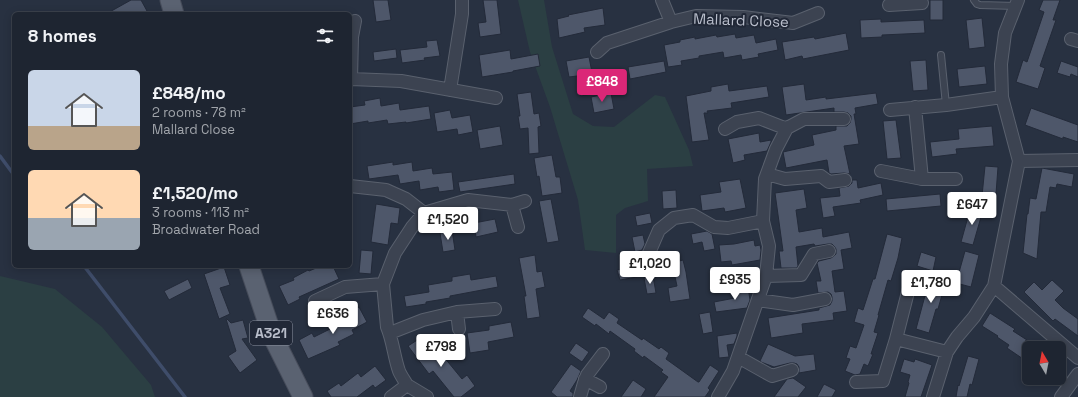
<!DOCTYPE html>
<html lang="en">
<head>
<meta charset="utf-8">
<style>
	body { margin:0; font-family:"Space Grotesk",sans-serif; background:#2b313d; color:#f1f3f6; height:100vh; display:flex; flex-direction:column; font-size:15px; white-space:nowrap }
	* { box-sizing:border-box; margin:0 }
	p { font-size:13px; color:#a1a5ab }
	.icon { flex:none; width:22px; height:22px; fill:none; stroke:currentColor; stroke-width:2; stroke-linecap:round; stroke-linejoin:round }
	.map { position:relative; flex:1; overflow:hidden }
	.sheet { position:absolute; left:12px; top:12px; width:340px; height:256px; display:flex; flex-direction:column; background:#1e2531; border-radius:6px; box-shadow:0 2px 10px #0003,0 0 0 1px #3c424d }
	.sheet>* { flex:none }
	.needle { width:26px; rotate:350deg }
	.tools { position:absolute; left:1022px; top:341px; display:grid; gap:8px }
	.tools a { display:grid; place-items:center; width:44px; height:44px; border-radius:6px; background:#1e2531; box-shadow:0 2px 10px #0003,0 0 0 1px #3c424d; font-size:20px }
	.price { position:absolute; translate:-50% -34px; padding:0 9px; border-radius:4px; background:#fff; color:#222; font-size:13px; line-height:26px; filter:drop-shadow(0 1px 2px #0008) }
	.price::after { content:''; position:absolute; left:50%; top:24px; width:12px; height:9px; margin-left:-6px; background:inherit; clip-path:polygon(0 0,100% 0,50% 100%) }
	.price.on { background:#db2777; color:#fff }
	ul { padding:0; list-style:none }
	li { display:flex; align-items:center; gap:12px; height:100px; padding:0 16px }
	li span { display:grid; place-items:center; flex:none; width:112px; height:80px; border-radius:6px; color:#555 }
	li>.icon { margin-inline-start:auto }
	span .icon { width:48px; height:48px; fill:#fffc; stroke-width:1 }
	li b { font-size:17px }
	h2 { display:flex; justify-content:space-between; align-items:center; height:48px; padding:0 16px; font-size:17px }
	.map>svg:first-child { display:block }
	.green { fill:#2b3f43 }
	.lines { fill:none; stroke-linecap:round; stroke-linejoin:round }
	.stream { stroke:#3f4d6a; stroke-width:3.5 }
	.building { fill:#4e576a; stroke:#232a39 }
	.lane-casing { stroke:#5a616e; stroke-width:8 }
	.street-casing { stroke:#5a616e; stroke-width:14 }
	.primary-casing { stroke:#464c5a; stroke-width:21 }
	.lane { stroke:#3c4351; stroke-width:6 }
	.street { stroke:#3c4351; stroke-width:12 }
	.primary { stroke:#5a6271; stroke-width:19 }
	.labels { text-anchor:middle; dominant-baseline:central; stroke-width:4; stroke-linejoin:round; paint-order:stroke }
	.shield { fill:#212837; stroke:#8b919f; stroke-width:1 }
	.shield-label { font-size:14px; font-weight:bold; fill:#b9becb }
	.street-label { font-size:15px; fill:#b9becb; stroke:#212837 }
</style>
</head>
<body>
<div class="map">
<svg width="1078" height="397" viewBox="0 0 1078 397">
	<rect width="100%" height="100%" fill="#283141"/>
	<path class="green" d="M518 0H544L552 47 573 114 593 126 614 127 655 95 665 97 689 150 693 166 647 169 648 201 625 208 616 215V253L585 250 578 200 550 107 530 52Z
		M0 276 55 289 102 327 151 385 155 397H0Z"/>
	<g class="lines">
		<path class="stream" d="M0 156 14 175
			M84 266 185 397"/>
	</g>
	<path class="building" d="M131 0H141L147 11 142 14H106Z
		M373 0H388L391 20 376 22Z
		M483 0H497L501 34 480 37 478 23 486 22Z
		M930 0H943V20H930Z
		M1043 0H1060L1053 20H1056L1040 66 1045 68 1038 89 1016 82 1023 60 1027 62 1044 12 1039 10Z
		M603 8 605 25 584 28 585 32 559 38 557 19 569 16 568 15Z
		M982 18 985 47 969 49 966 20Z
		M881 19V22L924 20 925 33 882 35V37L861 38 860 20Z
		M846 33 849 50 803 59 802 56 785 60 782 42 814 37 815 39Z
		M735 34 736 38 754 35 756 43 776 39 778 50 758 54 759 57 742 60 741 55 724 58 723 52 699 56V58L681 61 682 65 668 67 664 45 680 42V40L695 37V39L716 35 717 37Z
		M437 40 440 56 424 58 425 60 402 63 400 50 427 47 426 41Z
		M396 49 397 58 374 61 373 52Z
		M510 50 511 59 538 54 540 66 513 71V72L482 77 479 55Z
		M589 57 596 93 581 96 577 76 569 77 566 61Z
		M926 60 928 90 913 91 910 61Z
		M664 61 666 72 630 79 628 67Z
		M1061 61 1078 67V77L1071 74 1070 77 1057 73Z
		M985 66 987 84 959 87 957 69Z
		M728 84 729 91 767 86 769 97 731 103 732 108 707 111 708 113H704L709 140 692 142 686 96 711 91V87Z
		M804 84 806 100 826 97V99L876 93 878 104 855 108 856 114H854L859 144 844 146 850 174 844 173 831 174 829 173 827 160 786 168 783 152 814 145 812 135 836 130V126H847L850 123 851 119V116L848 113 844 112H834V108L786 115 782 87Z
		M531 92 534 114 539 113 541 126 538 127 539 153 529 154 528 128 520 129 518 116H520L517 94Z
		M611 93 614 109 594 113 591 97Z
		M380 98 381 106 399 103 400 110 429 106 431 119 406 123V122L388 124 387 120 368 123V121L350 124V107L365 105 364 101Z
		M1031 108 1078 125V142L1063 137V139L1025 125Z
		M450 110 452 118 470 115 473 132 458 135 457 129 437 132 434 113Z
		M896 120 901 158 887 159 883 121Z
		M500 126 503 145 480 149 477 130Z
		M992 126 994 146 956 149 957 154 932 157 930 142 959 139 958 129Z
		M759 133 760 142 771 140V142L767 151 744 155 745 160 733 163 728 139Z
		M552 155 556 177H560L562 193 542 196 539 176 537 177 534 158Z
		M393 162V165L412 162 413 171 432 168 433 174 452 172 454 190 439 192 438 187 420 190 419 181 400 184 398 175 369 179 367 166Z
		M985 166 998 167 995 207 981 206Z
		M1042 168 1074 174 1072 187 1057 184 1056 188 1050 187 1046 212H1041L1037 259 1023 253 1027 214H1028L1030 198 1036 199Z
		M514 174 515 184 460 192 458 182Z
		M740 179 746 208 725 212 724 208 702 211 700 195 721 192 719 182Z
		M852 180H857L858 188 881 183 883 195 860 200 861 203 833 207 835 216 823 218 820 198 840 196 839 188 849 186 852 183Z
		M804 189 807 208 796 210 799 232 822 228 823 237 849 232 852 248 841 250 844 269 832 271 835 292 844 291 847 311 833 313 834 320 802 324 803 333 771 338 768 318 819 310V308L830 305 832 301V297L831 294 828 292 818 293 816 281H821L817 263 819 261 831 258 834 256 836 254V249L834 246 832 244H828L815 246 814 244 796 247 798 266 797 268H781L779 251H783L775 193Z
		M676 190 677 208 663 209 662 191Z
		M940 194 941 206 887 211 886 199Z
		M551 199 559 241 547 243 539 201Z
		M376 204 400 208 398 224 391 223 388 245 371 242Z
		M971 206 983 210 973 245 961 242Z
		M650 213 652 223 637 226 635 216Z
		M495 219 498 232 476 237 474 223Z
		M452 230 455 250 443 252 440 233Z
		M707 231 712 234 715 249 704 251 702 242 693 244 691 234Z
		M887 234 902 238 898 258 891 281 888 280 878 315H879L874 332 878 333 871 354H873L868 366 864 364 860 374 855 375 845 371 850 359 846 358 850 346 856 348 864 325 854 322 858 308 863 310 873 279H875Z
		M643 235 645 244 642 250 635 252 632 237Z
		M754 240 755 246 760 245 761 250 760 260 732 265 731 261 721 262 719 245 734 244Z
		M361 250 373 251 371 274 359 273Z
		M965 251 979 255 971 287 956 283Z
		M921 252 936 257 933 271 917 266Z
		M535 255 537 272 542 271 545 287 536 289 540 317 527 319 524 296H526L519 258Z
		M683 260 686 272 690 299 670 302 668 288 677 286 672 263Z
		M321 266H333L339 279 299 297 300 299 288 305 279 286 294 280 293 278 308 270 309 271Z
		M634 266 637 277 620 280 617 270Z
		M224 267 230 285 220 288 230 314 219 319 204 274Z
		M470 274 471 280 496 276 498 287 450 296V298L426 302V304L406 307 404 296 429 292 428 285 452 281V277Z
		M653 276 656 293 647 294 644 278Z
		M930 277 946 281 938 309H936L929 333 916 329Z
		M188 279 192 288 169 300 164 291Z
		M1052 280 1064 291 1055 300 1063 308 1078 319V336L1055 319 1053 321 1024 292 1034 282 1042 290Z
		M748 287 750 300 747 308 716 312 714 302 735 298 734 290Z
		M359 307 367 322 352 330 354 334 338 342 340 345 308 359 299 340 312 333 314 337 336 326 335 324 348 318 346 313Z
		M588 308 604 319 609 312 619 319 617 323 642 340 643 338 659 349 661 347 669 353 666 359 698 382H699L710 365 719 371 708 388 710 390 705 397H654L668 377 661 372 663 370 644 356 643 358 634 351 635 349 610 331 609 334 596 324 595 326 582 317Z
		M710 312 713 332 703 334 699 314Z
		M990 313 1015 329 1013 331 1027 340 1025 341 1036 348H1029V363L1007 348 1009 345 997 337 998 336 982 326Z
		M226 319H227L231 323 243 320 248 338 242 339 257 360 240 373 228 356 236 351Z
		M511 322 514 337 488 342 489 350 470 353 467 333 489 330V326Z
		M737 333V336L734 344 727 345 729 357 719 358 717 336Z
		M425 335 437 352 439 351 462 379 467 375 475 386 461 397H454L433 371 429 374 408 346Z
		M576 343 589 352 582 362 569 353Z
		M768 344 795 356 814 354 816 370 799 373V367L797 364 794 363H790L774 367 761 362 760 361Z
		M968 356 979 359 972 385 970 384 967 397H956L958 385 959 386Z
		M904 359 914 362 915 359 932 365 921 397H905L909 383 908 382 910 375 900 372Z
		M571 364 581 371 577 380 570 391 573 393V397H557L551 392Z
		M375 366 386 380 375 388 373 385 357 397H331L327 391 339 383 341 386 358 373 361 377Z
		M793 378 806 387 798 397H774L787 379Z
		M633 380 646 389 641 397H621Z
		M824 384 836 390 832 397H817Z"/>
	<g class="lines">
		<g class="lane-casing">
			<path id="lane" d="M974 0 977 4 980 5 1016 6
				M941 55 946 105"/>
		</g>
		<g class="street-casing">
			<path id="street" d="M662 0 671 22
				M889 5 922 3
				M1071 39 1078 41
				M597 52 607 43 671 22 696 16 743 17 793 23 818 13
				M351 79 401 81 496 98
				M350 80 351 79 352 37 355 21
				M450 90 462 14V0
				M915 107 922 179
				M890 110 946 105 1002 97
				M725 129 737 122 759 118 782 127 787 128
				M1019 161 1078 160
				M881 171 922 179H956
				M767 174 785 179 821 176 829 182 845 180
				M350 186 386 190 406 199 424 213
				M512 205 518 227
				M649 253 659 230 674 218 693 215 714 227 728 228 763 221
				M766 276 801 275 814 254 829 251
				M994 286 1078 358
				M758 300 793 305 825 299
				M315 301 345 287 383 284
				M457 312 459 329
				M390 333 423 320 457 312 495 309
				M896 339 947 352
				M738 357 772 376 792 370
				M585 379 600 387
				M856 382 883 381 896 339 910 284
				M407 385 427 397
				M391 397 407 385C405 381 401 376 399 371 394 357 393 341 387 327L383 284 395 253 412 227 424 213 468 200 512 205 525 201
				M580 397 584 383 587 375 603 354
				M718 397 733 371 766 276 769 246 763 221 765 179 776 149 787 128 804 119H844
				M933 397 947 352 957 337 974 317 994 286 1019 161 1002 97 1001 64 1005 33 1018 0
				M1061 397 1078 374"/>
		</g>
		<g class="primary-casing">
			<path id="primary" d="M170 0 174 14
				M249 266 272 335 303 397"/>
		</g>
		<use href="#lane" class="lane"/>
		<use href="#street" class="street"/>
		<use href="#primary" class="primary"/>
	</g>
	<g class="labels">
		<rect class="shield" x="250" y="321" width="42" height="24" rx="3"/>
		<g class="shield-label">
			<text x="271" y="333">A321</text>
		</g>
		<g class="street-label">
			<text transform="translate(741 20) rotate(2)">Mallard Close</text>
		</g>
	</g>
</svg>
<div class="tools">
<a><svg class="needle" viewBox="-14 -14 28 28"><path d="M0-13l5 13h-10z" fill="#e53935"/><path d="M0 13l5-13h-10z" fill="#a1a5ab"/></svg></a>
</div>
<b class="price on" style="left:602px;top:103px">£848</b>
<b class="price" style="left:972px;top:226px">£647</b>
<b class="price" style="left:448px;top:241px">£1,520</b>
<b class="price" style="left:650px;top:285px">£1,020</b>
<b class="price" style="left:735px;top:301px">£935</b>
<b class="price" style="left:931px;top:304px">£1,780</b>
<b class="price" style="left:333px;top:335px">£636</b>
<b class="price" style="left:441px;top:368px">£798</b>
<section class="sheet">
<h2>8 homes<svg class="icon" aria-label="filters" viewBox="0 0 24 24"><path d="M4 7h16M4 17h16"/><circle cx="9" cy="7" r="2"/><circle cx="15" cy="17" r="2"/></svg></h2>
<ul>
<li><span style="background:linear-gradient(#c9d6e8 70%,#b9a48a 0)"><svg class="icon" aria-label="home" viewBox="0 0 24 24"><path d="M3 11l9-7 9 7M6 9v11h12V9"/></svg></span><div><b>£848/mo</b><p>2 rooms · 78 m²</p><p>Mallard Close</p></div></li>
<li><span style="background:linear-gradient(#ffd9b3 60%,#9aa5b1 0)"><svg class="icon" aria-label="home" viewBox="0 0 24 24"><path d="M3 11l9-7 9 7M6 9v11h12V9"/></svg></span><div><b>£1,520/mo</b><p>3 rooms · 113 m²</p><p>Broadwater Road</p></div></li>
</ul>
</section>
</div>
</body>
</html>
